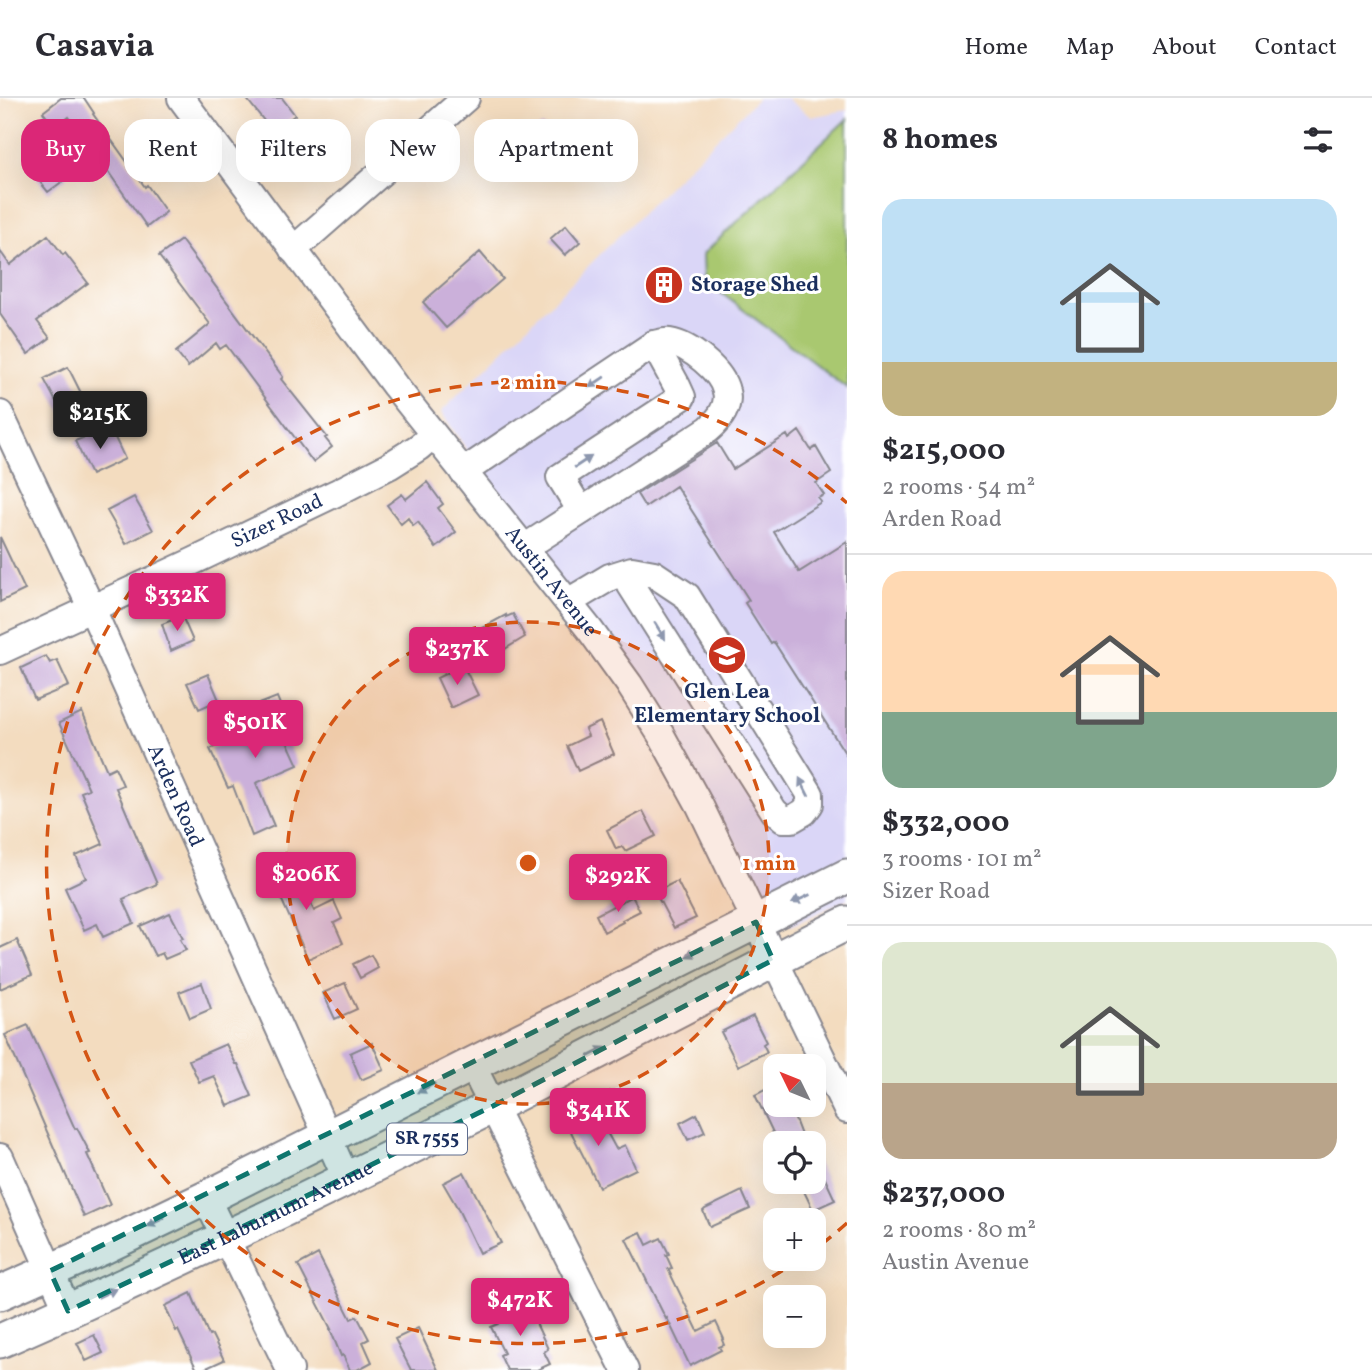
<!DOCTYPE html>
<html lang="en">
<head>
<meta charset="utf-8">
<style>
	body { margin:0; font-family:Vollkorn,serif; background:#f7f7f7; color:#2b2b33; height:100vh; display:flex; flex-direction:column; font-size:26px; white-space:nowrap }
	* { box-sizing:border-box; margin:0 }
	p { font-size:23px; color:#7c7c81 }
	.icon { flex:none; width:38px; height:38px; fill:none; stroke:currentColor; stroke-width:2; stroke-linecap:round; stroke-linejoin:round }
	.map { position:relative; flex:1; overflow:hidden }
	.details { display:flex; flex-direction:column; background:#fff; width:525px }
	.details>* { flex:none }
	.guide { position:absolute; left:21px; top:21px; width:665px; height:63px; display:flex; gap:14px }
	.needle { width:46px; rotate:313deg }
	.tools { position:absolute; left:763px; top:956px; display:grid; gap:14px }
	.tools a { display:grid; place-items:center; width:63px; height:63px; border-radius:14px; background:#fff; box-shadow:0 7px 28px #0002; font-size:35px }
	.price { position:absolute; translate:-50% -60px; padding:0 16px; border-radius:7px; background:#db2777; color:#fff; font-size:23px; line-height:46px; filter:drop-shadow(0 2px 4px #0008) }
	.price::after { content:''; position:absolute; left:50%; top:42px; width:21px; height:16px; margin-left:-10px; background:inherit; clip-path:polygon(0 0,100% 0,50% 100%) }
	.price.on { background:#222; color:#fff }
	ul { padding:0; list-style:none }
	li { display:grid; align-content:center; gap:14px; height:371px; padding:0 35px }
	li+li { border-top:2px solid #e1e1e2 }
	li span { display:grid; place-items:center; height:217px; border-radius:21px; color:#555 }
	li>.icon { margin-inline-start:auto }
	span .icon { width:126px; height:126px; fill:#fffc; stroke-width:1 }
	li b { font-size:30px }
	h2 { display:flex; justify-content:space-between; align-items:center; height:84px; padding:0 35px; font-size:30px }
	.tag { padding:0 24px; border-radius:21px; background:#fff; box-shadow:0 7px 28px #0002; font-size:24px; line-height:63px }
	.tag.on { background:#db2777; color:#fff }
	header { display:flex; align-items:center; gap:42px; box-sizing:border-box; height:98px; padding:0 35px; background:#fff; border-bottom:2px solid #e1e1e2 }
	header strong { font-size:33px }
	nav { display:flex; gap:38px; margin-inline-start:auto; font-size:24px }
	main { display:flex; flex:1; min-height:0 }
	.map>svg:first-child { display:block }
	.built { fill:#dad6f7 }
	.green { fill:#a9c870; stroke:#627c67; stroke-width:2 }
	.building { fill:#cbb0da }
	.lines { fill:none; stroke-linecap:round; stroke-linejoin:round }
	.minor-casing { stroke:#87868e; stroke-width:30 }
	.major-casing { stroke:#87868e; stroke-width:37 }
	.minor { stroke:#fff; stroke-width:26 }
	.major { stroke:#fff; stroke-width:33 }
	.oneway { fill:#8d97ae }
	.marked { fill:#0f766e; fill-opacity:0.2; stroke:#0f766e; stroke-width:5; stroke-dasharray:14 9; stroke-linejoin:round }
	.ring { fill:none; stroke:#d45514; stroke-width:3.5; stroke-dasharray:12 9 }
	.labels { text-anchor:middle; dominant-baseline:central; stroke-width:6; stroke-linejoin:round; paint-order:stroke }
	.shield { fill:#fff; stroke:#5f6d8e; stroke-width:2 }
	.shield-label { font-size:19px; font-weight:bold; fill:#1b2f5e }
	.poi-label { font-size:21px; font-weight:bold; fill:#1b2f5e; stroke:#fff; text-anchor:start }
	.street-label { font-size:21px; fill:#1b2f5e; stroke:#fff }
	.centre { fill:#d45514; stroke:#fff; stroke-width:3.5 }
	.ring-label { font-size:21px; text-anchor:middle; font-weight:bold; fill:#d45514; stroke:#fff; stroke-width:6; stroke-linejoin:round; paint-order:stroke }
</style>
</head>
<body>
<header>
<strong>Casavia</strong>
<nav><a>Home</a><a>Map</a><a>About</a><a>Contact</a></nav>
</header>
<main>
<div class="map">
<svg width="847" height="1272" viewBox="0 0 847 1272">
	<rect width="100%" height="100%" fill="#fff"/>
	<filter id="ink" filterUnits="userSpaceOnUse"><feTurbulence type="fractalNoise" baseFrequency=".0143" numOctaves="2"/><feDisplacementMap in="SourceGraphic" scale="14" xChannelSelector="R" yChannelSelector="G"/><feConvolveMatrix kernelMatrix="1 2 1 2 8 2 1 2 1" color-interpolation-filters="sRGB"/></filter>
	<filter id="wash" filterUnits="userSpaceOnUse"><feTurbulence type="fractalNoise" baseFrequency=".00686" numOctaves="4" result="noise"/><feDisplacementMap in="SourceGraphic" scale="28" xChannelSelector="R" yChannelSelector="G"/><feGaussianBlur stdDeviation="1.57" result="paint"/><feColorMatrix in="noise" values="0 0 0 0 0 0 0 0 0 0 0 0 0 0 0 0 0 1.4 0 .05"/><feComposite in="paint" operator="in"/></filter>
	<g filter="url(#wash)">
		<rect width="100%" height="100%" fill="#f3dcbf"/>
		<path class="built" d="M758 0H786L811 19 847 12V801L791 828 441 314Z"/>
		<path class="green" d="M847 21V290L704 182 703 156Z"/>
		<g id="blocks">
			<path class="building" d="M61 0H84L94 15 93 16 145 89 147 87 166 114 147 129 107 72 106 73 85 46 87 45 69 19 55 30 43 14Z
				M246 0H282L295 17 273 34Z
				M542 27 558 45 553 50 557 55 531 80 508 55 535 30 536 32Z
				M50 58 67 80 48 94 31 73Z
				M566 127 580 144 565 157 550 141Z
				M48 137 63 157 65 155 88 185 37 223 50 240 28 256 0 216V153L10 167Z
				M181 142 283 279 281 281 327 339 325 340 332 349 313 364 226 247 220 251 216 245 188 269 176 254 210 226 159 158Z
				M480 154 503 181 446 230 423 204Z
				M68 269 85 303 62 315 44 281Z
				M110 329 125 361 91 377 75 343Z
				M799 333 811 352 816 349 831 375 816 385 824 397 818 400 821 404 774 434 799 474 847 444V658L774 544 771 546 745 505 749 502 676 388 645 409 637 396 717 345 733 371 787 337 789 341Z
				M427 384 443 406 438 410 456 434 436 450 418 424 413 428 408 420 401 426 387 407 402 396 406 401Z
				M134 399 153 432 126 446 107 413Z
				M0 439 25 492 0 504Z
				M513 516 525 539 495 557V555L484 560 471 536 506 517V519Z
				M182 518 193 543 171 553 162 526Z
				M46 558 50 565 57 562 69 588 35 602 21 570Z
				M463 567 478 597 451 610 437 580Z
				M208 576 219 602 199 611 187 585Z
				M277 599 283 614 275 617 298 667 256 685 274 728 252 738 233 688 228 690 210 651 227 643 224 637 244 627 239 614Z
				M82 614 107 673 115 669 123 687 116 690 157 786 123 801 134 825 103 839 97 826 84 832 65 790 86 780 76 758 103 746 81 694 89 691 59 625Z
				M600 624 614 656 578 673 567 648 588 638 585 631Z
				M643 713 656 738 625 753 622 749 616 751 607 732Z
				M291 761 314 813 334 803 342 821 334 825 343 845 308 861 268 771Z
				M677 783 696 820 674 830 655 794Z
				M632 798 640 813 622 822 623 824 604 834 596 817Z
				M170 815 183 840 180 841 186 852 165 861 162 855 155 858 140 828Z
				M17 842 32 877 0 891V850Z
				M371 857 378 870 360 880 353 866Z
				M202 885 211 911 190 920 179 894Z
				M345 885 357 911 335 921 323 895Z
				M753 918 766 944 763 946 767 954 738 968 721 934Z
				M28 927 75 1031 77 1030 90 1055 87 1056 110 1107 84 1119 5 937Z
				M372 945 384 972 361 982 350 955Z
				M226 946 236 966H238L252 998 228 1008 214 978 199 984 189 962Z
				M775 987V1006H789L804 1045H778L755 997Z
				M585 1006 598 1030 603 1027 616 1051 625 1047 636 1071 599 1089 563 1018Z
				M697 1016 705 1034 688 1042 680 1025Z
				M814 1057 835 1102 813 1112 799 1083H814Z
				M464 1074 501 1145 479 1155 457 1109 443 1085Z
				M742 1093 750 1111 710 1129 703 1113 705 1111Z
				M641 1134 647 1147 661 1140 669 1156 666 1157 672 1170 668 1171 698 1233 716 1224 724 1241 722 1242 724 1247 719 1249 721 1252 690 1268 667 1220 666 1221 626 1141Z
				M318 1156 351 1221 357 1218 369 1241 363 1244 372 1264 357 1272H350L343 1257 341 1258 330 1231H331L298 1167Z
				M191 1195 209 1238 212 1237 224 1262 202 1272H197L178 1232 176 1233 165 1208Z
				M520 1199 525 1209 528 1208 548 1251 544 1254 550 1266 537 1272H507L500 1257 504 1255 491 1229 498 1226 495 1220 501 1217 498 1210Z
				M418 1230 438 1272H411L395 1241Z
				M94 1237 103 1255 86 1263 77 1245Z"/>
		</g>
	</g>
	<g filter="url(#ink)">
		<use href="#blocks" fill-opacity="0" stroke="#87868e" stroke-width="2"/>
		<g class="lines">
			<g class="minor-casing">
				<g id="minor">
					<path id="s1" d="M181 0 395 288 590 532 629 586 661 637 700 708 847 1012"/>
					<path d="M293 152 466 0"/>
					<path id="s2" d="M0 316 92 511 346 1080"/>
					<path d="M463 374 654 246C659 245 665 243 670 244 689 247 722 273 726 293 730 308 720 321 709 331L524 450"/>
					<path d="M581 413 560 379 682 299 677 288 654 246"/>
					<path d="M568 504 610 479 632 472 654 476 687 498 810 696V706L804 714 792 721H783L774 713 623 475"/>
					<path id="s3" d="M0 553 194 463 336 395 389 368 419 349 433 337"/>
					<path d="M472 967 625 1272"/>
					<path d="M0 1059 68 1213"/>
					<path d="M206 1100 290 1272"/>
				</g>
			</g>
			<g class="major-casing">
				<g id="major">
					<path d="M0 1195 104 1149 206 1100 847 778"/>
					<path id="s4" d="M0 1243C167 1170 331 1090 493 1008 611 948 728 885 847 825"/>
				</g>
			</g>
			<use href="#minor" class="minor"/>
			<use href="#major" class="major"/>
		</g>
		<defs><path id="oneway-solid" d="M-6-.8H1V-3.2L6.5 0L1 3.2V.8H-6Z" transform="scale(1.75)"/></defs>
		<g class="oneway">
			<use href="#oneway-solid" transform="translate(597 284) rotate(146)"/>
			<use href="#oneway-solid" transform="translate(583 364) rotate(-33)"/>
			<use href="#oneway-solid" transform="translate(660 533) rotate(58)"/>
			<use href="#oneway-solid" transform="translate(804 689) rotate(-117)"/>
			<use href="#oneway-solid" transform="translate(801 801) rotate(154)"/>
			<use href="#oneway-solid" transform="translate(695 854) rotate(153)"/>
			<use href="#oneway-solid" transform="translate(597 954) rotate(-27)"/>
			<use href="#oneway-solid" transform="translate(426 990) rotate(153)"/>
			<use href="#oneway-solid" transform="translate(156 1124) rotate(154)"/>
			<use href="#oneway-solid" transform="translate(107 1195) rotate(-25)"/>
		</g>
	</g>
	<path class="marked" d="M756 824 773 862 493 1008 68 1213 50 1173Z"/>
	<circle cx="528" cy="765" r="241" fill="#d45514" fill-opacity=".12"/>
	<g class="ring">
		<circle cx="528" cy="765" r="241"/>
		<path d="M847 1125A481 481 0 0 1 814 1152M800 1161A481 481 0 1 1 847 405"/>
	</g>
	<defs>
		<g id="building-disc" transform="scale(2.0125)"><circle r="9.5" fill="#c8321e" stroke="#fff"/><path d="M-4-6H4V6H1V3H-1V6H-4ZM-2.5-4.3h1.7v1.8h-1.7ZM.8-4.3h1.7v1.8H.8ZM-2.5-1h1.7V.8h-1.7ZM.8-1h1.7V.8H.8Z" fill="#fff"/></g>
		<g id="school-disc" transform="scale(2.0125)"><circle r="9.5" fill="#c8321e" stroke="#fff"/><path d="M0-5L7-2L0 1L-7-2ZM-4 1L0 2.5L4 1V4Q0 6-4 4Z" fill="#fff"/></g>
	</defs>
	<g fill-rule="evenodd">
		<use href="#building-disc" x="664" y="187"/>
		<use href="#school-disc" x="727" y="557"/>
	</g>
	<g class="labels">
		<rect class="shield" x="387" y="1025.5" width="80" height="31" rx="5"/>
		<g class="shield-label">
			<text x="427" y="1041">SR 7555</text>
		</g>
		<g class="poi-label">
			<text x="691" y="187">Storage Shed</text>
			<text x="727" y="594" text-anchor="middle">Glen Lea<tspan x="727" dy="24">Elementary School</tspan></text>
		</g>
		<g class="street-label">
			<text stroke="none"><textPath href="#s3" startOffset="306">Sizer Road</textPath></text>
			<text stroke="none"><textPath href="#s1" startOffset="609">Austin Avenue</textPath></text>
			<text stroke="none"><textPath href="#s2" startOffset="420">Arden Road</textPath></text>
			<text stroke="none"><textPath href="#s4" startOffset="304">East Laburnum Avenue</textPath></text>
		</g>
	</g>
	<circle cx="528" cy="765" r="10" class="centre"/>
	<g class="ring-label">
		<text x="528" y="291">2 min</text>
		<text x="769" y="772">1 min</text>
	</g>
</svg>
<div class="tools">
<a><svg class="needle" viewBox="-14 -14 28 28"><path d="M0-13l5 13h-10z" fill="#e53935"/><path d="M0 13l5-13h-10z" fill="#7c7c81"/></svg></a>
<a><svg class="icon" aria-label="locate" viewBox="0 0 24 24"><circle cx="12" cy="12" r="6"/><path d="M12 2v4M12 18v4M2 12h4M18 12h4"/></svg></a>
<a>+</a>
<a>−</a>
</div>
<b class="price on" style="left:100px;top:353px">$215K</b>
<b class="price" style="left:177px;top:535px">$332K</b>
<b class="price" style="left:457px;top:589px">$237K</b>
<b class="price" style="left:255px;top:662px">$501K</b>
<b class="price" style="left:306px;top:814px">$206K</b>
<b class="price" style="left:618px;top:816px">$292K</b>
<b class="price" style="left:598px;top:1050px">$341K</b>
<b class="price" style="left:520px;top:1240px">$472K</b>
<div class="guide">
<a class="tag on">Buy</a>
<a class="tag">Rent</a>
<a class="tag">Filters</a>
<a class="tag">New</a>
<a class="tag">Apartment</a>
</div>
</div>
<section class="details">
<h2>8 homes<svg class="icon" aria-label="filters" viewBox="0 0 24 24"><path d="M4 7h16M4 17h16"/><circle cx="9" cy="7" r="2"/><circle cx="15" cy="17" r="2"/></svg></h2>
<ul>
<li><span style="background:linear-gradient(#bfe0f5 75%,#c2b280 0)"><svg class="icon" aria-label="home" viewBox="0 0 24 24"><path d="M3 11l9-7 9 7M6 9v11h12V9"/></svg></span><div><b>$215,000</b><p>2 rooms · 54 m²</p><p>Arden Road</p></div></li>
<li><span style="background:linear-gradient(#ffd9b3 65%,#7fa58c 0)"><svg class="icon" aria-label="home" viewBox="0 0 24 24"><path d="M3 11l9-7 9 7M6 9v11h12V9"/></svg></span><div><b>$332,000</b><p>3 rooms · 101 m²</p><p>Sizer Road</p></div></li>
<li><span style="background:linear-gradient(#dfe7d0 65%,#b9a48a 0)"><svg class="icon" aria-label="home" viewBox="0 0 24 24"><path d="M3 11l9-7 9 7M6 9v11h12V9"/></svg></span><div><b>$237,000</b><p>2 rooms · 80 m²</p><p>Austin Avenue</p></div></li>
</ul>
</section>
</main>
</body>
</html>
